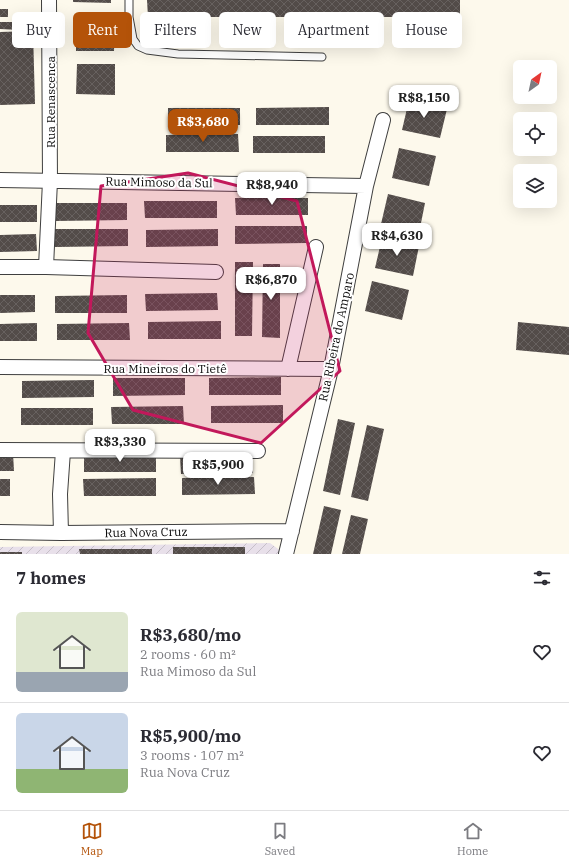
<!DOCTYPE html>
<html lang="en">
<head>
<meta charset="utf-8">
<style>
	body { margin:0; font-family:"IBM Plex Serif",serif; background:#f7f7f7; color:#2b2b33; height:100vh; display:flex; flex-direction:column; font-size:15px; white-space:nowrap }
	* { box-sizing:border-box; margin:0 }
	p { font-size:13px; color:#7c7c81 }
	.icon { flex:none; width:22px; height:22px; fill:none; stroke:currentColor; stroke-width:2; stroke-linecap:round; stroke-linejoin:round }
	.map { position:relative; height:554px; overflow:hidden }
	.side { display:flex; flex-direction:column; background:#fff; flex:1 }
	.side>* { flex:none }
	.guide { position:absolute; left:12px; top:12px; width:545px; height:36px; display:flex; gap:8px }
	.needle { width:26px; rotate:33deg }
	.buttons { position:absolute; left:513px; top:60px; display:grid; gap:8px }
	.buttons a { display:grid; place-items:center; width:44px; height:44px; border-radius:6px; background:#fff; box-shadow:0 4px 16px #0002; font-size:20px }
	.price { position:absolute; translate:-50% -34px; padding:0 9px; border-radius:8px; background:#fff; color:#222; font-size:13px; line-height:26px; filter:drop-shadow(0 1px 2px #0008) }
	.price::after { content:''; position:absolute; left:50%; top:24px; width:12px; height:9px; margin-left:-6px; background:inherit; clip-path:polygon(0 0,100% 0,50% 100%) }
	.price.current { background:#b45309; color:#fff }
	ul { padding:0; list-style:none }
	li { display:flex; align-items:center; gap:12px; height:100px; padding:0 16px }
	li+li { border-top:1px solid #e1e1e2 }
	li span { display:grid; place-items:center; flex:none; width:112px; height:80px; border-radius:6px; color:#555 }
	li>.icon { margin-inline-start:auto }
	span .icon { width:48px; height:48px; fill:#fffc; stroke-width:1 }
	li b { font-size:17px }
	h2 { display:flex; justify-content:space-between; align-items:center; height:48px; padding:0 16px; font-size:17px }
	.tag { padding:0 14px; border-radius:6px; background:#fff; box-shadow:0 4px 16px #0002; font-size:14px; line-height:36px }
	.tag.current { background:#b45309; color:#fff }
	.dock { display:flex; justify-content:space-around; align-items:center; height:56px; border-top:1px solid #e1e1e2; background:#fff; font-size:11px; color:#7c7c81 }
	.dock a { display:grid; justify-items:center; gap:2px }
	.dock .current { color:#b45309 }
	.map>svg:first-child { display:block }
	.industrial { fill:url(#industrial-furrows) }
	.building { fill:url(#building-cross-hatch) }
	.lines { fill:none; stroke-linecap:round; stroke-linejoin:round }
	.service-casing { stroke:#3f3f3f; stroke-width:9 }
	.minor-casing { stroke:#3f3f3f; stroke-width:16 }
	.service { stroke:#fff; stroke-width:7 }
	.minor { stroke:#fff; stroke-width:14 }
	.marked { fill:#c2185b; fill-opacity:0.2; stroke:#c2185b; stroke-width:3; stroke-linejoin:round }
	.labels { text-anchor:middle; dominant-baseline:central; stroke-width:4; stroke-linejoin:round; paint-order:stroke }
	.street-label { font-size:12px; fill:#0c0c0c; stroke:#fff }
</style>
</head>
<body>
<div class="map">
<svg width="569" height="554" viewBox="0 0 569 554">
	<defs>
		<pattern id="industrial-furrows" width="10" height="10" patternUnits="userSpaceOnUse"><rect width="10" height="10" fill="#e8e0ea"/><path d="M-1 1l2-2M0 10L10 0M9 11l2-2" fill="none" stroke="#c6bfc8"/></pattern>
		<pattern id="building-cross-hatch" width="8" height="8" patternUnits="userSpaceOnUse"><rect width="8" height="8" fill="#534c49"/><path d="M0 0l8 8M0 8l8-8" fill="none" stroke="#67615f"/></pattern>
	</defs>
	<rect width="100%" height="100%" fill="#fdf9ec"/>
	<path class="industrial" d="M270 543 285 554H0V547Z"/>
	<path class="building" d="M73 0H111V3L73 2Z
		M147 0H460V17H148Z
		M0 9H8V17H0Z
		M76 20H115L114 51H76Z
		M0 22H20V30L0 29Z
		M33 31 35 104 0 105V32Z
		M77 64H115V95L76 94Z
		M409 100 447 109 440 138 402 130Z
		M329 107V125H256V108Z
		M168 108H240V125H168Z
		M238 134 239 152H166V135Z
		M253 136H325V153H253Z
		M399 148 436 156 429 186 392 178Z
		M388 194 425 203 419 233 381 224Z
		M235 198H308V215H236Z
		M144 201H217V218H145Z
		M55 203H127V220L55 221Z
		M0 205H37V222H0Z
		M235 226H307V243L235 244Z
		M55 229H128V246L55 247Z
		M218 229V246L146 247V230Z
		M36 234 37 251 0 252V235Z
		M382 238 419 246 413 276 375 268Z
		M235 262H253L252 336H235Z
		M263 264H280V338L262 337Z
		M372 281 409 290 402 320 365 311Z
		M217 293 218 310 146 311 145 294Z
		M0 295H35V312L0 313Z
		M127 295V313H55V296Z
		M221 321V339H148V322Z
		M518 322 569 327V355L516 350Z
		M37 323V341H0V324Z
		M129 323 130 340H57V324Z
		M281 377V395H209V378Z
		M113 378H185V395L113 396Z
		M94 380V397L22 398V381Z
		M283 405V423H211V406Z
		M183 406 184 424H112L111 407Z
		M21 408H93V425H21Z
		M338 419 355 423 340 495 323 491Z
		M367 425 384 429 368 501 351 497Z
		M0 453H13L14 471H0Z
		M156 454V472H84V455Z
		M180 456H252L253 473 181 474Z
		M254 477 255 494 182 495V478Z
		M156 478V496H84L83 479Z
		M0 479H10V496H0Z
		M324 506 341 510 331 554H313Z
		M351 515 368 519 360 554H342Z
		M173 547H245V554H173Z
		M79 549H152V554H80Z
		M0 552H22V554H0Z"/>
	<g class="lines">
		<g class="service-casing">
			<path id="service" d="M129 0V17L133 39 138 46 147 50 178 54 322 57"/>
		</g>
		<g class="minor-casing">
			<path id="minor" d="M0 180 366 186
				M0 267H46L216 272
				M46 267 50 181 49 0
				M0 367 331 369
				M288 369 316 247
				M0 450 258 451
				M0 532 61 533 292 531
				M61 533 60 494 63 451
				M286 554 331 369 366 186 383 120"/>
		</g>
		<use href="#service" class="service"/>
		<use href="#minor" class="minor"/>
	</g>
	<path class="marked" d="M188 173 297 201 340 371 261 443 133 410 88 333 101 186Z"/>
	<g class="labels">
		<g class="street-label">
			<text transform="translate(50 102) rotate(-90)">Rua Renascenca</text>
			<text transform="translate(159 182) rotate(1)">Rua Mimoso da Sul</text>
			<text transform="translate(336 337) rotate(-78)">Rua Ribeira do Amparo</text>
			<text x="165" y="368">Rua Mineiros do Tietê</text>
			<text transform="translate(146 532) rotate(-1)">Rua Nova Cruz</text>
		</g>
	</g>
</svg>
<div class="buttons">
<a><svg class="needle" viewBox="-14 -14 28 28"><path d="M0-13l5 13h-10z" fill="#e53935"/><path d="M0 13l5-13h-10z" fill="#7c7c81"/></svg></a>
<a><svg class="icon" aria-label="locate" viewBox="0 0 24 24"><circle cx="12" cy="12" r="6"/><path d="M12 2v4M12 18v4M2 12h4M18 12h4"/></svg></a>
<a><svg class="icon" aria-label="layers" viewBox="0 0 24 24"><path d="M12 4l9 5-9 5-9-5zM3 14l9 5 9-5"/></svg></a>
</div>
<b class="price" style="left:424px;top:119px">R$8,150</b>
<b class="price current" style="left:203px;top:143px">R$3,680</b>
<b class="price" style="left:272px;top:206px">R$8,940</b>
<b class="price" style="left:397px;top:257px">R$4,630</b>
<b class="price" style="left:271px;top:301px">R$6,870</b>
<b class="price" style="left:120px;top:463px">R$3,330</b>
<b class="price" style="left:218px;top:486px">R$5,900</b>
<div class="guide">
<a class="tag">Buy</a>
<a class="tag current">Rent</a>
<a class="tag">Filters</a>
<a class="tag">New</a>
<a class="tag">Apartment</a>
<a class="tag">House</a>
</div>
</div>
<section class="side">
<h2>7 homes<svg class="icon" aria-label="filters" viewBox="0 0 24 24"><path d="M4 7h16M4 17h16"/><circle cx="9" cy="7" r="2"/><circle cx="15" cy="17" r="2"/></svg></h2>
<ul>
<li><span style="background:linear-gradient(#dfe7d0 75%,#9aa5b1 0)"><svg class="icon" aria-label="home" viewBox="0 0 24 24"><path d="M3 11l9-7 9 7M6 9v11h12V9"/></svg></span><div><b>R$3,680/mo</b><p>2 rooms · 60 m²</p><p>Rua Mimoso da Sul</p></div><svg class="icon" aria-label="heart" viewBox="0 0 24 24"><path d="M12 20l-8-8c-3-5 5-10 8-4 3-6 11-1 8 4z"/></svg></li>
<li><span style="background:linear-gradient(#c9d6e8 70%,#8fb573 0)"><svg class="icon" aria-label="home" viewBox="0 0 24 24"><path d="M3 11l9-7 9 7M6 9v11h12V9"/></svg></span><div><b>R$5,900/mo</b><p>3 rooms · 107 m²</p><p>Rua Nova Cruz</p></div><svg class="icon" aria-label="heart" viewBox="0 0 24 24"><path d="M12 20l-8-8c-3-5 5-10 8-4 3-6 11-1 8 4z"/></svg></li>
</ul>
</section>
<nav class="dock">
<a class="current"><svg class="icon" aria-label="map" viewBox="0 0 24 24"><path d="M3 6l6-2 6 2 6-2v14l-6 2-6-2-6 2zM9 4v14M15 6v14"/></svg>Map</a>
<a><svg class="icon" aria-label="saved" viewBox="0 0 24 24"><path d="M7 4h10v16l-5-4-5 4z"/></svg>Saved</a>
<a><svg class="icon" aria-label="home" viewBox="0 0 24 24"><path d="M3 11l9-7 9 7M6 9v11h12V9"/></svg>Home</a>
</nav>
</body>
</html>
